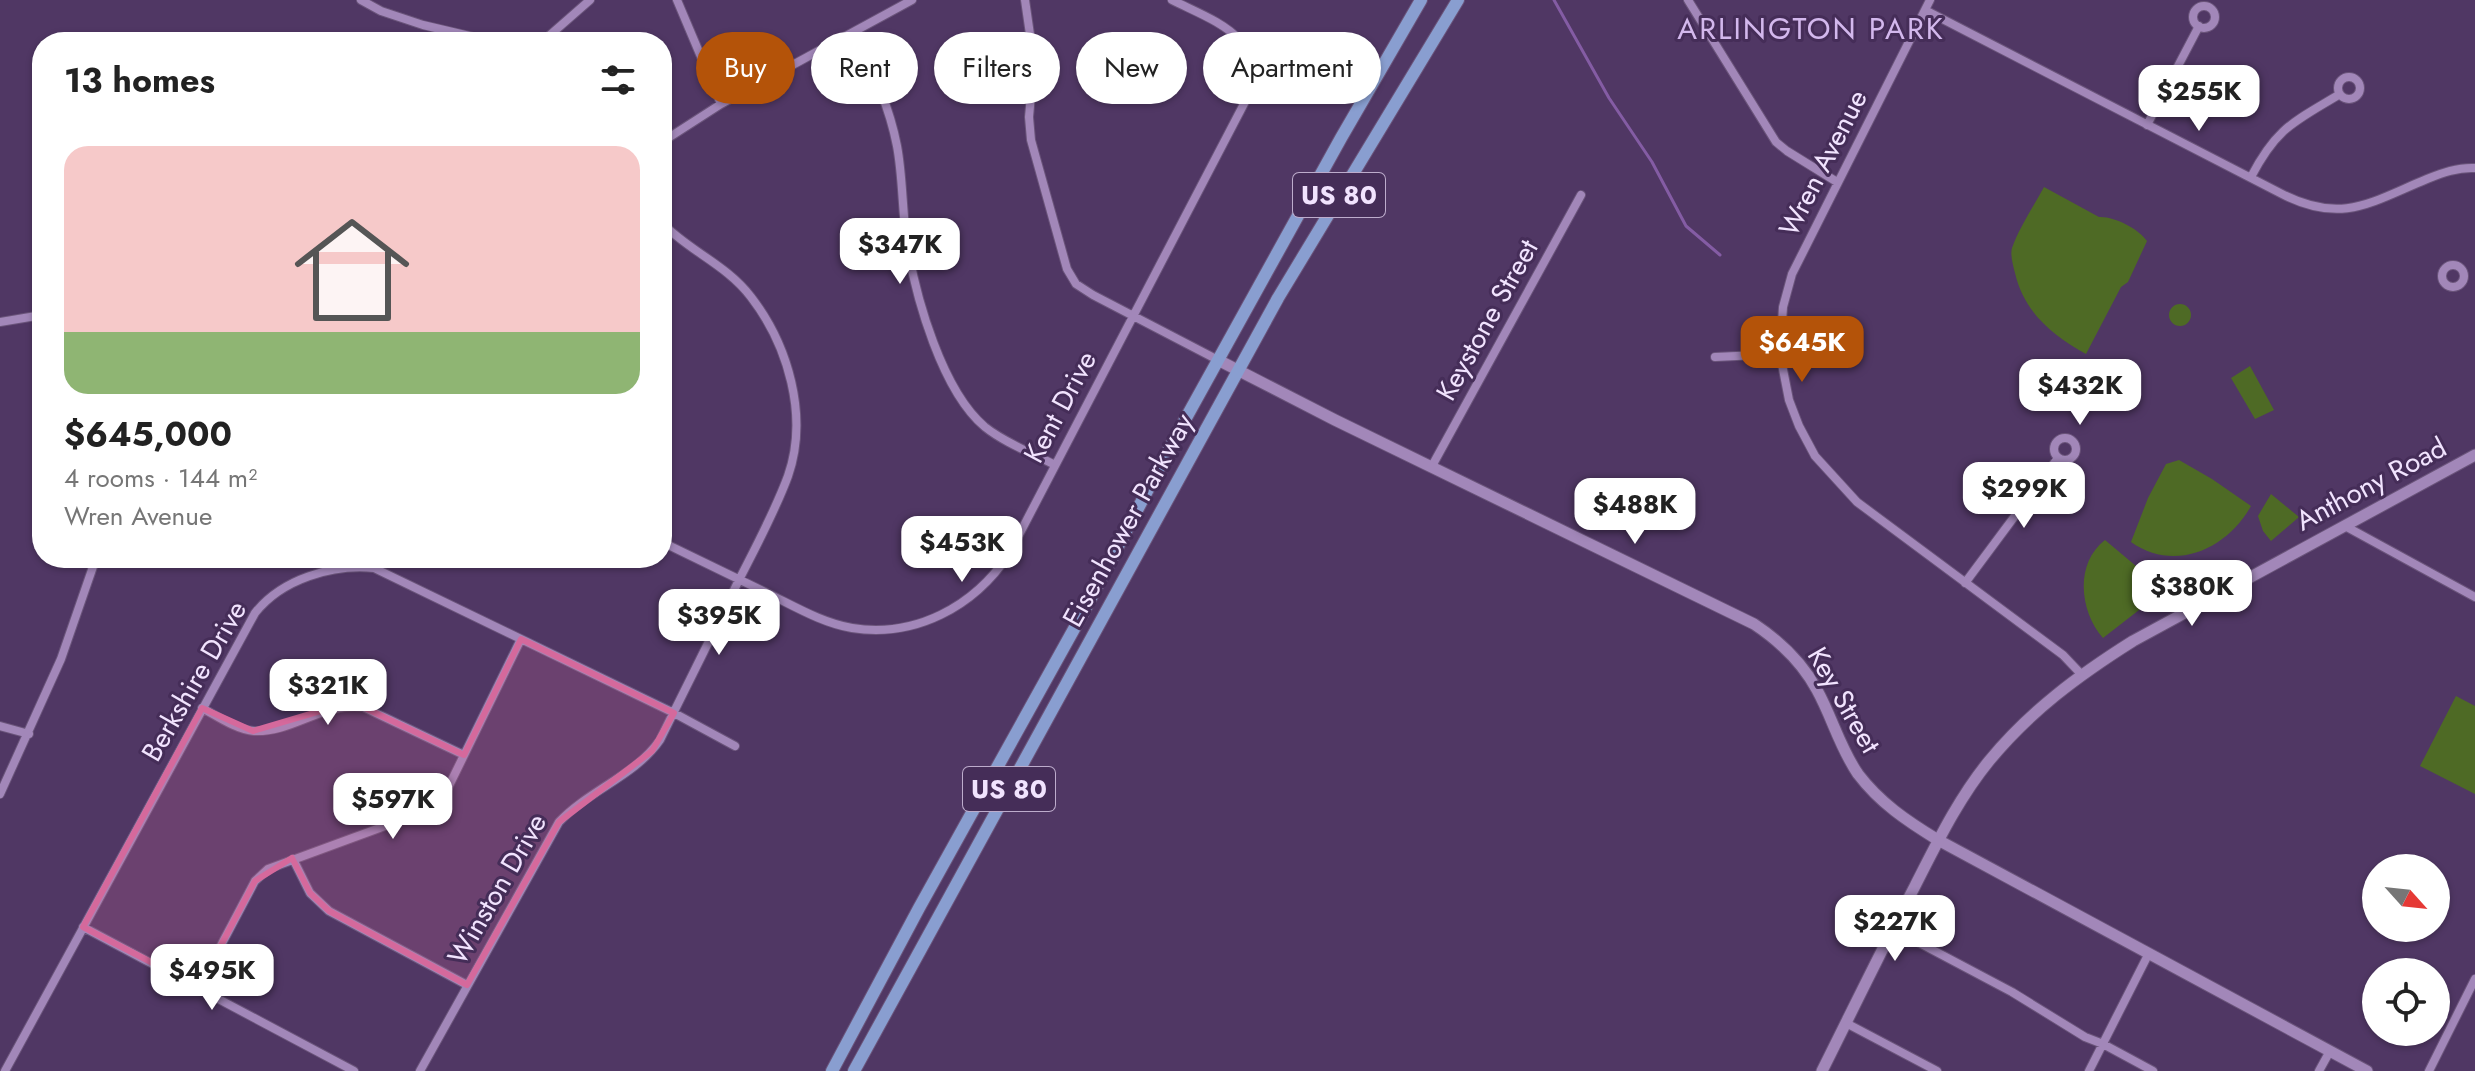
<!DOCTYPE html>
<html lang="en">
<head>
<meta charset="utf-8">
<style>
	body { margin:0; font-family:Jost,sans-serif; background:#f6f6f6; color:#222; height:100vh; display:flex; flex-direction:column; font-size:30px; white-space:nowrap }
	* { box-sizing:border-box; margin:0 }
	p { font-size:26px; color:#767676 }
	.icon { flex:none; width:44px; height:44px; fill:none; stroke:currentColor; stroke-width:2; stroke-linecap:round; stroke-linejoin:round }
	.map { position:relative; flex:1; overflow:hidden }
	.drawer { position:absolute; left:32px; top:32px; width:640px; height:536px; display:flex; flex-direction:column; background:#fff; border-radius:32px; box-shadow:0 2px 6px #0004 }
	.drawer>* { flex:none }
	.banner { position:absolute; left:696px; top:32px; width:760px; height:72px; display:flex; gap:16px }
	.needle { width:52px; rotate:117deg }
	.tools { position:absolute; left:2362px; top:854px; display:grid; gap:16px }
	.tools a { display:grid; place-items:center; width:88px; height:88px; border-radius:50%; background:#fff; box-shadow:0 2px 6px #0004; font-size:40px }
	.price { position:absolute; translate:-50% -68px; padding:0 18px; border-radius:16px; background:#fff; color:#222; font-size:26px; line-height:52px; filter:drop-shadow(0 2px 4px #0008) }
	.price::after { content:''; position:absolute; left:50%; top:48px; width:24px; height:18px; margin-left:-12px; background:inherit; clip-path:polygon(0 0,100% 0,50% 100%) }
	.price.active { background:#b45309; color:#fff }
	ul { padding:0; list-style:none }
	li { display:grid; align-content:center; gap:16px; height:424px; padding:0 32px }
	li span { display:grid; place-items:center; height:248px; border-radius:24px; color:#555 }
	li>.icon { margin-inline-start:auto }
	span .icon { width:144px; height:144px; fill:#fffc; stroke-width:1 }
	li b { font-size:34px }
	h2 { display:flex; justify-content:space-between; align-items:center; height:96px; padding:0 32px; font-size:34px }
	.pill { padding:0 28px; border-radius:36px; background:#fff; box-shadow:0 2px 6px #0004; font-size:28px; line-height:72px }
	.pill.active { background:#b45309; color:#fff }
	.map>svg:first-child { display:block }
	.green { fill:#4e6a25 }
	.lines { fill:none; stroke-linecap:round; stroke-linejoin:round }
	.stream { stroke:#845ca4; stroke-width:3 }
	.street-casing { stroke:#6a547a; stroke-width:10 }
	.secondary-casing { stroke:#6a547a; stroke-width:13 }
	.primary-casing { stroke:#6a547a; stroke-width:14 }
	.street { stroke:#a287b9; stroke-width:8 }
	.secondary { stroke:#a287b9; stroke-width:11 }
	.primary { stroke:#899ed0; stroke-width:12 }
	.marked { fill:#d5699c; fill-opacity:0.2; stroke:#d5699c; stroke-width:6; stroke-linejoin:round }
	.labels { text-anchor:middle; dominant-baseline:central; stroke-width:6; stroke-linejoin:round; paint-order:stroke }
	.shield { fill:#452d58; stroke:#bdaccc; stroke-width:2 }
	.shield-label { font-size:26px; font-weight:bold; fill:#f1e3fe }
	.street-label { font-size:28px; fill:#f1e3fe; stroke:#452d58 }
	.neighbourhood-label { font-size:30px; letter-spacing:2px; fill:#d3b8ed; stroke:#452d58 }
</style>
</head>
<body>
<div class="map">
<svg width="2475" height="1071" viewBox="0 0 2475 1071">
	<rect width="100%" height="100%" fill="#503764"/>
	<path class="green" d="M2044 187 2099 217C2114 216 2139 229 2147 241L2128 282 2121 287 2086 354C2052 335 2024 312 2015 273 2013 265 2010 255 2012 248 2019 228 2033 207 2044 187Z
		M2169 315a11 11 0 1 1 22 0a11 11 0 1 1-22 0Z
		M2250 366 2274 410 2255 419 2231 378Z
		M2179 460 2212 479 2251 506C2227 549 2175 573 2131 542L2148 498 2166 464Z
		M2271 494 2299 517 2271 541 2263 531 2258 516Z
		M2105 540 2161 587V593L2103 638C2080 612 2074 564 2105 540Z
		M2456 696 2475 706V794L2420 766Z"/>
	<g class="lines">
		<path class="stream" d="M1554 0 1609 98 1652 162 1686 226 1720 255"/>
		<g class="street-casing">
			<path id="street" d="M361 0 381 11 423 25 495 42
				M677 0 721 104
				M1025 0 1034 62 1029 117 1031 140 1067 269 1076 284 1093 295 1218 360
				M1688 0 1776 142 1787 151 1837 182
				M1930 0 1792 274 1783 307 1780 354 1789 400 1799 426 1815 456 1857 502 2063 655 2081 674
				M2193 17a11 11 0 1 1 22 0a11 11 0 1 1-22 0Z
				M1925 10 2284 195C2343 224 2371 202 2427 179 2442 173 2458 167 2475 168
				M852 33C873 69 889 105 897 146 903 178 902 211 907 244 916 298 942 391 985 427 1005 443 1032 453 1055 465
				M542 42 590 0
				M2338 88a11 11 0 1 1 22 0a11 11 0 1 1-22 0Z
				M2147 125 2199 26
				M662 142 721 104 912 0
				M2251 177C2277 127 2294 122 2340 94
				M2442 276a11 11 0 1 1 22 0a11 11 0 1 1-22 0Z
				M0 322 42 315
				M1715 357 1780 354
				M2054 449a11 11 0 1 1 22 0a11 11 0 1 1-22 0Z
				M1432 466 1581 195
				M2345 526 2475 597
				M662 542C697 559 732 576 767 593 794 606 822 623 852 628 915 638 974 607 1009 554L1247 98C1268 37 1216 22 1172 0
				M1965 583 2058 458
				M202 708C217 716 237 730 254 731 292 733 322 702 363 707L464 755
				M0 726 29 734
				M0 794 61 659 96 558
				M293 859 310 893 329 911 467 985
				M83 927 354 1071
				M1893 929 2012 992 2085 1037 2103 1044 2153 1071
				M199 987 255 881 268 869 434 808 444 796 521 639
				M1846 1023 1937 1071
				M5 1071 255 613C282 579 332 564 374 568L674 713 735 746
				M420 1071 559 822C589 790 635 776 660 740 685 689 711 638 736 586 754 550 774 514 788 476 809 416 788 345 751 297 727 265 689 251 662 223
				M2089 1071 2149 953
				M2319 1071 2330 1051
				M2429 1071 2475 979"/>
		</g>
		<g class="secondary-casing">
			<path id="secondary" d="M1218 360 1335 420 1754 624C1781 642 1802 662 1817 690 1832 717 1840 748 1858 774 1880 803 1907 821 1938 840L2367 1071
				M1822 1071C1853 1009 1883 947 1915 886 1937 843 1958 799 1989 761 2030 711 2079 675 2133 641L2475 455"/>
		</g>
		<g class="primary-casing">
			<path id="primary" d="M832 1071 919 908 1084 611 1176 436 1341 138 1421 0
				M854 1071 1278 298 1458 0"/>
		</g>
		<use href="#street" class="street"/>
		<use href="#secondary" class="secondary"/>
		<use href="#primary" class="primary"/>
	</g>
	<path class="marked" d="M521 639 674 713 652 751 559 822 467 985 329 911 310 893 292 858 255 881 199 987 83 927 202 708 253 731 334 707H363L464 755Z"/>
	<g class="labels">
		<g class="shield">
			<rect x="1293" y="173" width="92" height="44" rx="6"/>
			<rect x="963" y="767" width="92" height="44" rx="6"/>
		</g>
		<g class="shield-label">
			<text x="1339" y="195">US 80</text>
			<text x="1009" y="789">US 80</text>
		</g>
		<g class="street-label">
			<text transform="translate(1823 163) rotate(-63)">Wren Avenue</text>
			<text transform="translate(1487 320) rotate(-61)">Keystone Street</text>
			<text transform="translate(1060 407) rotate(-62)">Kent Drive</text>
			<text transform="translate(2371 484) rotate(-28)">Anthony Road</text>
			<text transform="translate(1128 520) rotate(-61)">Eisenhower Parkway</text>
			<text transform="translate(194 681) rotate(-60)">Berkshire Drive</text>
			<text transform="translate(1844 700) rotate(60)">Key Street</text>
			<text transform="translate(497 889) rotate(-60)">Winston Drive</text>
		</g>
		<g class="neighbourhood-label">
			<text x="1811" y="28">ARLINGTON PARK</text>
		</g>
	</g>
</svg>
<div class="tools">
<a><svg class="needle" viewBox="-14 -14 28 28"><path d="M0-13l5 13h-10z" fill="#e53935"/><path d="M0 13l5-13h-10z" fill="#767676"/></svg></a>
<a><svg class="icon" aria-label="locate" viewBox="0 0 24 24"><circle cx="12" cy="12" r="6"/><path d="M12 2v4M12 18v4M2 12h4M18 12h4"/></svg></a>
</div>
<b class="price" style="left:2199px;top:133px">$255K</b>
<b class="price" style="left:900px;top:286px">$347K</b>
<b class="price active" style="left:1802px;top:384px">$645K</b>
<b class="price" style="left:2080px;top:427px">$432K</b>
<b class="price" style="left:2024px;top:530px">$299K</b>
<b class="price" style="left:1635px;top:546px">$488K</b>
<b class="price" style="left:962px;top:584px">$453K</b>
<b class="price" style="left:2192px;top:628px">$380K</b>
<b class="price" style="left:719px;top:657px">$395K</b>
<b class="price" style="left:328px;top:727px">$321K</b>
<b class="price" style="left:393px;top:841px">$597K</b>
<b class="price" style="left:1895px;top:963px">$227K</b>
<b class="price" style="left:212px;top:1012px">$495K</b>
<div class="banner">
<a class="pill active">Buy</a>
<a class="pill">Rent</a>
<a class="pill">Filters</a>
<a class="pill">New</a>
<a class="pill">Apartment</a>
</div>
<section class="drawer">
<h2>13 homes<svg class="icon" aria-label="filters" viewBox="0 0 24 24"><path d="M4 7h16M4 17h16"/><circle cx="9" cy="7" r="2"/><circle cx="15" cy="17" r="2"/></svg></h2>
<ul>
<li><span style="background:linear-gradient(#f6c9c9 75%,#8fb573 0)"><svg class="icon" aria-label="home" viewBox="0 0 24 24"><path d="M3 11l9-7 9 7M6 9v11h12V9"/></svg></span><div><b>$645,000</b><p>4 rooms · 144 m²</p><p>Wren Avenue</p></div></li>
</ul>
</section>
</div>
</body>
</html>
